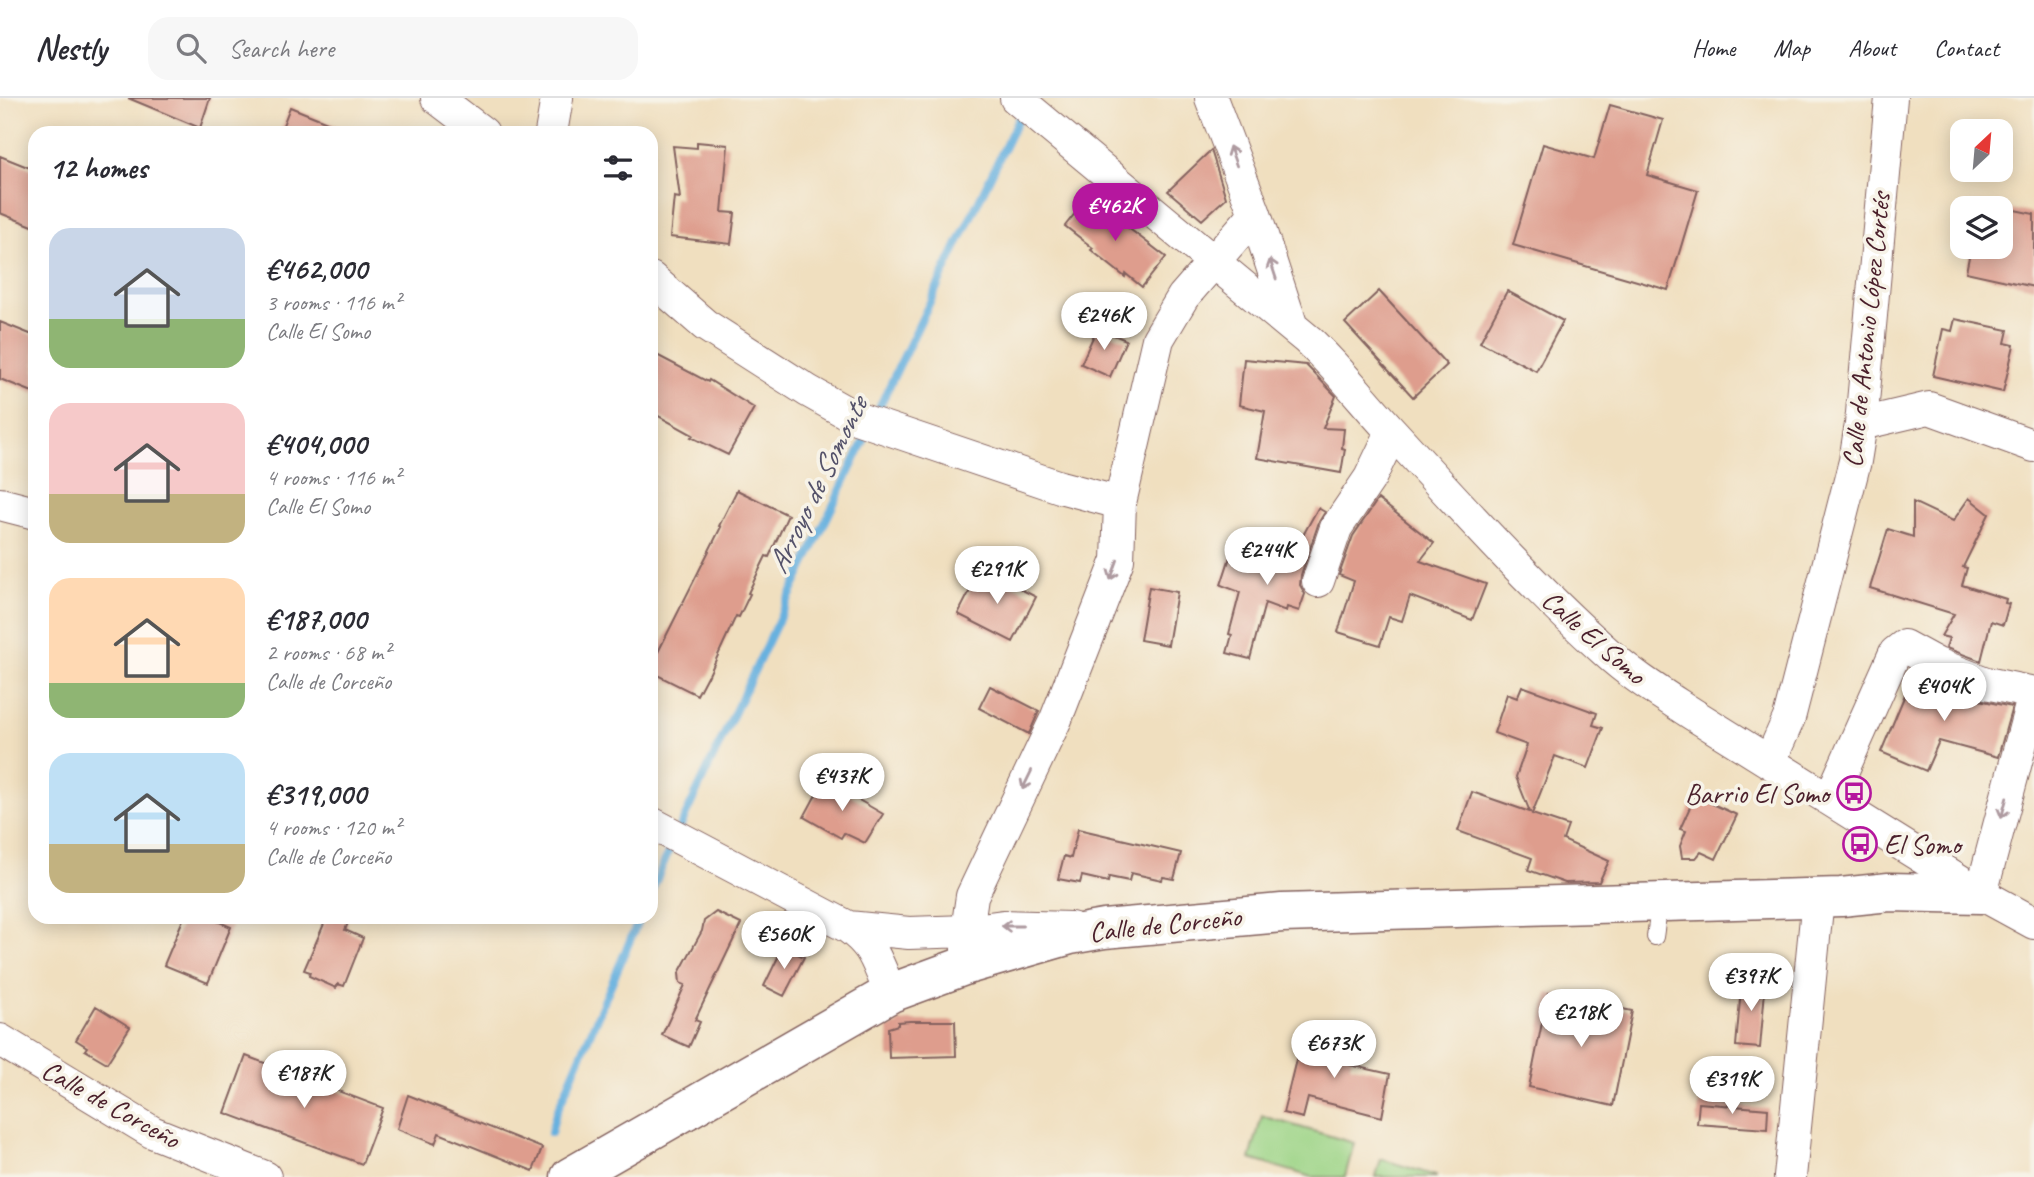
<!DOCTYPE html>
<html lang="en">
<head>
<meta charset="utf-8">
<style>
	body { margin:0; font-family:Caveat,sans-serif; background:#f7f7f7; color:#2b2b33; height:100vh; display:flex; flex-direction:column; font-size:26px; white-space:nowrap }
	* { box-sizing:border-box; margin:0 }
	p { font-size:23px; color:#7c7c81 }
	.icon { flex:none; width:38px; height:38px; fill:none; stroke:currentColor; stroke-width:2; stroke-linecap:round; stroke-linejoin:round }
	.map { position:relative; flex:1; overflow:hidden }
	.panel { position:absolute; left:28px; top:28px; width:630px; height:798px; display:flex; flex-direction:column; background:#fff; border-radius:21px; box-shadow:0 4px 18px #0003 }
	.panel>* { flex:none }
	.needle { width:46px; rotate:26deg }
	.tools { position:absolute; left:1950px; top:21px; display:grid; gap:14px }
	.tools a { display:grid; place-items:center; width:63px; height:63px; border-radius:14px; background:#fff; box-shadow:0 4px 18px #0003; font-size:35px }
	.price { position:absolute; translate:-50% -60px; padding:0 16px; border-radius:24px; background:#fff; color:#222; font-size:23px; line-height:46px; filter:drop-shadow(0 2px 4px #0008) }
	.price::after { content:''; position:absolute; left:50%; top:42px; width:21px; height:16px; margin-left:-10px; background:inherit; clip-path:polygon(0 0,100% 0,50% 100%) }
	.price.selected { background:#b5179e; color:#fff }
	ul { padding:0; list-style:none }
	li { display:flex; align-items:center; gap:21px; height:175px; padding:0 21px }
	li span { display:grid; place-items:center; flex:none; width:196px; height:140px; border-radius:21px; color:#555 }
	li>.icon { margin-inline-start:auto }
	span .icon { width:84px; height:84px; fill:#fffc; stroke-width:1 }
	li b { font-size:30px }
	h2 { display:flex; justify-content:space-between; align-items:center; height:84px; padding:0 21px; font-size:30px }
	header { display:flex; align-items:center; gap:42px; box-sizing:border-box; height:98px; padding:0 35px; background:#fff; border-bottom:2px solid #e1e1e2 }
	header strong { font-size:33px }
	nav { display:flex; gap:38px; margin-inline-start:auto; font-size:24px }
	.search { width:490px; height:63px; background:#f7f7f7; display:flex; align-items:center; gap:18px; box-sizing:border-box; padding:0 24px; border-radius:21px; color:#7c7c81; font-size:26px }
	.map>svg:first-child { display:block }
	.green { fill:#9cd486; stroke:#737a58; stroke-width:2 }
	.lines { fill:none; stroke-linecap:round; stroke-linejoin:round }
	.stream { stroke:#67b1df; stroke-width:8 }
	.building { fill:#de9d8d }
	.lane-casing { stroke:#84625f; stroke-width:18 }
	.street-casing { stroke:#84625f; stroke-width:34 }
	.secondary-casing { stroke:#84625f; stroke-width:41 }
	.lane { stroke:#fff; stroke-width:16 }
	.street { stroke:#fff; stroke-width:32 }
	.secondary { stroke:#fff; stroke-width:38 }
	.oneway { stroke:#ae9aa0 }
	.labels { text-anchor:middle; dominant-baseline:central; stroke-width:7; stroke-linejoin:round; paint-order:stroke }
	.street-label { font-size:28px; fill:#4a1f2b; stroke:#f7f3e8 }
	.poi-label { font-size:28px; fill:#4a1f2b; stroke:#f7f3e8; text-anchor:end }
	.water-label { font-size:30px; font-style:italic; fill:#54526a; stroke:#f7f3e8 }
</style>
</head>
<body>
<header>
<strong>Nestly</strong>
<div class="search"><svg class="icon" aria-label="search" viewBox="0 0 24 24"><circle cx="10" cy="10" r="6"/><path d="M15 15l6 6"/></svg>Search here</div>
<nav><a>Home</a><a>Map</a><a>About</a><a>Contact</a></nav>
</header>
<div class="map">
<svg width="2034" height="1079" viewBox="0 0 2034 1079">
	<rect width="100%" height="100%" fill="#f7f3e8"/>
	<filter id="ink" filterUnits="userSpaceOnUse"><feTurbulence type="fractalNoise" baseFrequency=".0143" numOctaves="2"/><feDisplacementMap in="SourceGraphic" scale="14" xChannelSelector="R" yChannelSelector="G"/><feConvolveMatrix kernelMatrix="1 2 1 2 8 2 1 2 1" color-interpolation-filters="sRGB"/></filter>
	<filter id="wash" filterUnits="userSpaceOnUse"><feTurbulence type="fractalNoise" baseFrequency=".00686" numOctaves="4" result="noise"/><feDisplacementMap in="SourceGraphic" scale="28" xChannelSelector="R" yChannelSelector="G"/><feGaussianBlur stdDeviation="1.57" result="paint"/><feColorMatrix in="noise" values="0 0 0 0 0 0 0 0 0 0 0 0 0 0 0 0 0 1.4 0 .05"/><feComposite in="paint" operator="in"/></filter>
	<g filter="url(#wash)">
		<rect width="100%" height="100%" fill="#f0dfbf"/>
		<path class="green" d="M1262 1018 1354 1045 1345 1079H1312L1250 1061Z
			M1381 1061 1436 1078V1079H1376Z"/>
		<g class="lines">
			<path class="stream" d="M874 320 1022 13
				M679 731 869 332
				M651 795 673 743
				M551 1035 555 1018 640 819"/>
		</g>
		<g id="blocks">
			<path class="building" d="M128 0H210L200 30Z
				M1610 7 1663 22 1647 77 1698 92 1668 192 1513 147 1543 46 1594 61Z
				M290 9 352 34V35H280Z
				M697 44 728 47 722 114 735 115 731 146 670 139 674 99 680 100 673 48 697 50Z
				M1211 52 1226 100 1202 122 1168 93Z
				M0 58 35 72V129L0 115Z
				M1088 99 1166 159 1142 189 1126 176 1125 179 1091 152 1093 150 1065 128Z
				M1981 105 2034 116V189L1966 174 1971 149H2000V110H1979Z
				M1379 193 1447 267 1413 299 1345 225Z
				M1507 193 1563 223 1536 273 1480 244Z
				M1955 221 2008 232 2005 245 2014 247 2003 294 1933 278 1943 231 1952 233Z
				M0 224 35 238V295L0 281Z
				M1097 230 1126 242 1110 279 1081 266Z
				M651 254 708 284 709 282 754 310 728 357 691 339 693 337 651 314Z
				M1244 261 1306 267 1336 298 1323 330 1344 331 1342 350 1345 351 1341 375 1257 360 1265 313 1239 307Z
				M737 392 788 417 769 459 766 458 748 495 750 496 739 519 736 518 708 579 707 578 697 597 651 574V568L721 429 719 428Z
				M1969 400 1989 416 1963 469 1967 470 1962 487 2006 501 2005 505 2009 506 2003 527 1991 523 1981 563 1946 550 1949 540 1941 538 1954 516 1870 490 1888 431 1913 439V404L1953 423Z
				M1378 401 1434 445 1420 463 1486 486 1472 522 1410 498 1402 523 1389 519 1380 547 1338 534 1354 483 1339 477 1353 438Z
				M1318 410 1325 414 1319 424 1301 477 1300 487 1305 496 1299 513 1287 509 1286 513 1265 505 1250 561 1227 555 1232 537 1229 536 1240 494 1221 487 1230 459 1250 466 1253 457 1270 462 1276 443 1296 450Z
				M981 471 1036 499 1013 544 958 516Z
				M1149 489 1177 494 1168 547 1140 542Z
				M1914 575 1979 602 2012 609 1998 659 1939 643 1926 673 1881 654Z
				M990 588 1039 613 1029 636 979 610Z
				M1522 588 1597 615 1593 627 1603 630 1588 670 1555 658 1532 716 1568 728 1563 742 1609 763 1599 784 1565 785 1528 772 1532 760 1458 733 1472 694 1530 714 1516 679 1527 647 1494 635 1507 596 1517 600Z
				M824 682 883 716 865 745 844 735 841 740 804 719Z
				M1695 698 1737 717 1716 761 1701 754 1696 760H1682L1680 748 1686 733 1680 731Z
				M1078 731 1181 755 1174 781 1163 779 1162 782 1131 775 1129 783 1109 779 1108 784 1082 778 1080 785 1058 781 1064 758 1071 760Z
				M716 814 741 826 695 922 700 924 689 949 662 937 685 887 680 885 679 875 702 833 704 823Z
				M184 819H208L231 829 208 885 164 867Z
				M327 819H333L348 825 345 832 363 840 344 888 338 886 336 890 309 878 310 874 304 872Z
				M783 849 804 859 784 898 764 888Z
				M1742 879 1766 881 1760 950 1736 948Z
				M1548 895 1632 913 1613 1008 1529 989Z
				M96 908 130 929 107 965 85 952 87 949 76 942Z
				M910 923H955L956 958 889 960 888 930 898 927V924Z
				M1302 937 1354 950 1350 967 1390 976 1382 1019 1308 1000 1303 1020 1283 1015Z
				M246 958 383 1010 362 1066 225 1015Z
				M408 997 542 1050 533 1073 439 1035 435 1046 397 1031Z
				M1699 1005 1768 1011 1767 1031 1697 1026Z"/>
		</g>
	</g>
	<g filter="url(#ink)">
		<use href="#blocks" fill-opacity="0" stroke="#84625f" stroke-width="2"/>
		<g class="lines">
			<g class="lane-casing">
				<path id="lane" d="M1655 839 1660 804"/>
			</g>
			<g class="street-casing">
				<path id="street" d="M437 0 483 35
					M1016 0 1308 242C1339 271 1365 305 1394 336 1462 410 1530 486 1605 553 1631 577 1662 596 1691 615L1981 796 2034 825
					M1211 0 1255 116 1291 226
					M551 35 557 0
					M651 180 705 227 808 293 856 320 1060 389 1120 405
					M1861 326 1929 310 2034 348
					M0 406 35 415
					M1318 483 1336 430 1370 380 1392 334
					M1770 663 1789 620 1855 363 1861 326 1891 0
					M1830 701 1895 555 1904 548 1937 566 1986 585 2034 595
					M651 725 848 829C877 850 876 865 891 895
					M1981 796 2034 596
					M848 829 909 835 967 833 1003 828 1071 830
					M967 867V833L972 798 1056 621 1118 462 1120 405 1158 241 1183 199 1255 116
					M0 942 152 1034 265 1079
					M1790 1079 1818 800"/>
			</g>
			<g class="secondary-casing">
				<path id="secondary" d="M570 1079 891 895 967 867 1070 837 1104 831 1282 815 1841 799 1889 794 1981 796"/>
			</g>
			<use href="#lane" class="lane"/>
			<use href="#street" class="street"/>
			<use href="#secondary" class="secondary"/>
		</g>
		<defs><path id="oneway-shaft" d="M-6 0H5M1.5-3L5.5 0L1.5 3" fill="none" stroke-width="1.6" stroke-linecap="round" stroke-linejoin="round" transform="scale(1.75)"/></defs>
		<g class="oneway">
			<use href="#oneway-shaft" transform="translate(1233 58) rotate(-110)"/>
			<use href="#oneway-shaft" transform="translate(1273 171) rotate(-108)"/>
			<use href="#oneway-shaft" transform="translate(1114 472) rotate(110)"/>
			<use href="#oneway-shaft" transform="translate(1027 682) rotate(116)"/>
			<use href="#oneway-shaft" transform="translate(2004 710) rotate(105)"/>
			<use href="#oneway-shaft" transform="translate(1012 828) rotate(-180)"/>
		</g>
	</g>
	<defs>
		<g id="bus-ring" transform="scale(1.75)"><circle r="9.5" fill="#f7f3e8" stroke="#b5179e" stroke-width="1.5"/><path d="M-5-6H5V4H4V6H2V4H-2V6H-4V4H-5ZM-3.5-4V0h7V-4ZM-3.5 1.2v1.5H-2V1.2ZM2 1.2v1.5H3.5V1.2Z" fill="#b5179e"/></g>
	</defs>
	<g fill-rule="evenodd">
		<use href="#bus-ring" x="1854" y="695"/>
		<use href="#bus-ring" x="1860" y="746"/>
	</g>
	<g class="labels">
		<g class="street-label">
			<text transform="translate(1866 232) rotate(-84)">Calle de Antonio López Cortés</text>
			<text transform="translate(1594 539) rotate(41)">Calle El Somo</text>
			<text transform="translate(1165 826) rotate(-6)">Calle de Corceño</text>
			<text transform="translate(111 1006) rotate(29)">Calle de Corceño</text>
		</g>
		<g class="poi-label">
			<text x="1829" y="695">Barrio El Somo</text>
			<text x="1884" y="746" text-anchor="start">El Somo</text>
		</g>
		<g class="water-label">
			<text transform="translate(817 387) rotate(-64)">Arroyo de Somonte</text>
		</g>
	</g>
</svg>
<div class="tools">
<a><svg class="needle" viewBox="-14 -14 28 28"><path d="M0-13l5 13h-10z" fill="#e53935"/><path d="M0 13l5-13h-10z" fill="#7c7c81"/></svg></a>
<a><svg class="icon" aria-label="layers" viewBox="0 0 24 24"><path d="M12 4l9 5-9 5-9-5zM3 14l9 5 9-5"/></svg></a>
</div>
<b class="price selected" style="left:1115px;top:145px">€462K</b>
<b class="price" style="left:1104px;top:254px">€246K</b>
<b class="price" style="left:1267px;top:489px">€244K</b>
<b class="price" style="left:997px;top:508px">€291K</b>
<b class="price" style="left:1944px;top:625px">€404K</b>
<b class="price" style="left:842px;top:715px">€437K</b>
<b class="price" style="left:784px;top:873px">€560K</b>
<b class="price" style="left:1751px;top:915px">€397K</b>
<b class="price" style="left:1581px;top:951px">€218K</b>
<b class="price" style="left:1334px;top:982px">€673K</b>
<b class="price" style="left:304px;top:1012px">€187K</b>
<b class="price" style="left:1732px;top:1018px">€319K</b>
<section class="panel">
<h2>12 homes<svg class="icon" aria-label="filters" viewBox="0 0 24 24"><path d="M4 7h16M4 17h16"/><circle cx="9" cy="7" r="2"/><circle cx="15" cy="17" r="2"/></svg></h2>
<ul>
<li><span style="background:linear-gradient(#c9d6e8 65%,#8fb573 0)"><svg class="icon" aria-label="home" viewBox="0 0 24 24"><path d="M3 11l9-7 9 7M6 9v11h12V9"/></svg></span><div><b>€462,000</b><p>3 rooms · 116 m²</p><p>Calle El Somo</p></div></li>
<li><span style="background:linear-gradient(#f6c9c9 65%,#c2b280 0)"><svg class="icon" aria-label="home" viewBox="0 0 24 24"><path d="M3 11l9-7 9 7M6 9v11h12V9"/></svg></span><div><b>€404,000</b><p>4 rooms · 116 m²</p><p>Calle El Somo</p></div></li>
<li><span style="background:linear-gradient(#ffd9b3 75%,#8fb573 0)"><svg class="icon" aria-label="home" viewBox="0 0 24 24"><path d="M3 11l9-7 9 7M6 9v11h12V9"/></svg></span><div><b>€187,000</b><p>2 rooms · 68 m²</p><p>Calle de Corceño</p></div></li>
<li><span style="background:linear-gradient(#bfe0f5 65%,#c2b280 0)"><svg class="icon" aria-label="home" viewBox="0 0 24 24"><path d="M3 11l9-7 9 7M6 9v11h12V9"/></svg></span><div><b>€319,000</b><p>4 rooms · 120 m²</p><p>Calle de Corceño</p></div></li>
</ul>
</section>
</div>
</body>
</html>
